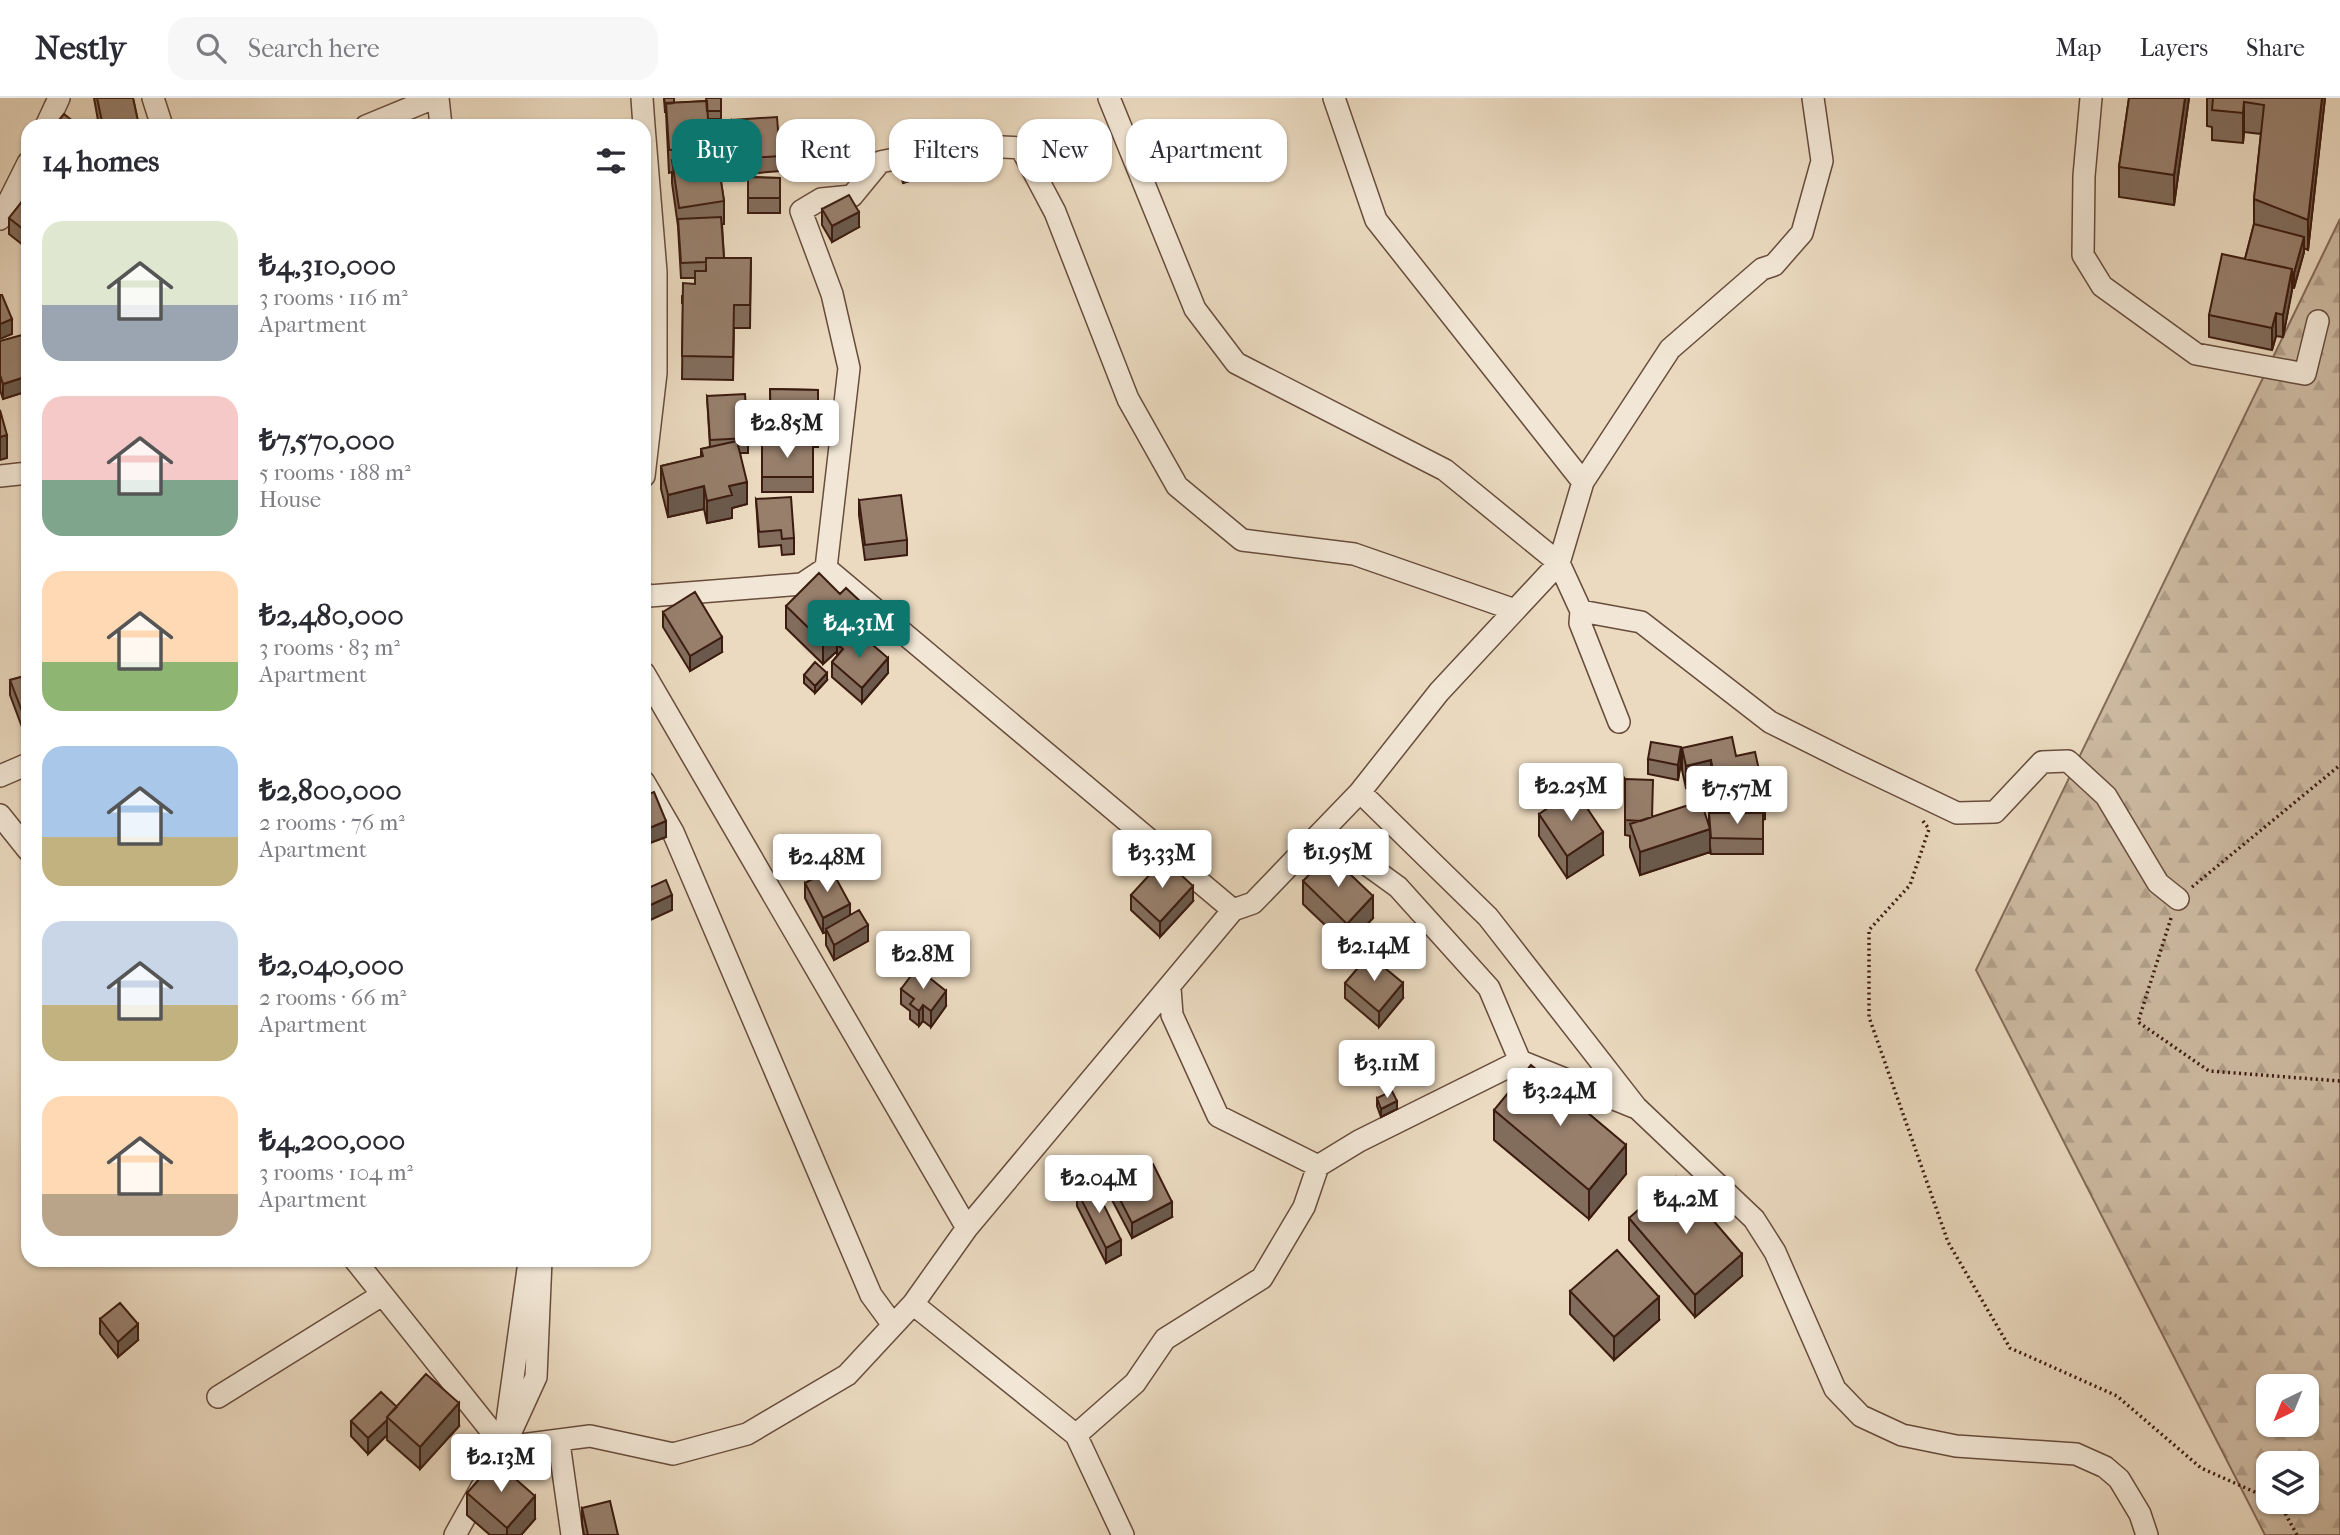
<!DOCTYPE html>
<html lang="en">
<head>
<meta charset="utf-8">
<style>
	body { margin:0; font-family:"IM FELL French Canon",serif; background:#f7f7f7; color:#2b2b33; height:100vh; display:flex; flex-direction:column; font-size:26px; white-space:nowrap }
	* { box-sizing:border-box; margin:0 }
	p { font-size:23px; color:#7c7c81 }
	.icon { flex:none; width:38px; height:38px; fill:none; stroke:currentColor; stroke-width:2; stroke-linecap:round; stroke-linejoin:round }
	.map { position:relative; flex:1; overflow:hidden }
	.drawer { position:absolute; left:21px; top:21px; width:630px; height:1148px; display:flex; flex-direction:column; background:#fff; border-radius:21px; box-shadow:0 2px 5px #0004 }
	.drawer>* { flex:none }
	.banner { position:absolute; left:672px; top:21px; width:665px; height:63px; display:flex; gap:14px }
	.needle { width:46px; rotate:223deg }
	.fabs { position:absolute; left:2256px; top:1276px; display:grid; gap:14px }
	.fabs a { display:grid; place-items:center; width:63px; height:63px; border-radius:14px; background:#fff; box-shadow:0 2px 5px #0004; font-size:35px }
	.price { position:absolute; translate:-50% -60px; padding:0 16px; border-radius:7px; background:#fff; color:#222; font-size:23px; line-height:46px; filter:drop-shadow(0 2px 4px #0008) }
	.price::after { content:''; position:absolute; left:50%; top:42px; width:21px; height:16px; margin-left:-10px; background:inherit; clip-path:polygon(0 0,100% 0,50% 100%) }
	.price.selected { background:#0f766e; color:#fff }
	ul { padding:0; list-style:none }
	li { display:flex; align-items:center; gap:21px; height:175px; padding:0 21px }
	li span { display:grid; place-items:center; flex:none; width:196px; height:140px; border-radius:21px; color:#555 }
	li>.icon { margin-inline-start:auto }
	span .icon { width:84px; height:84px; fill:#fffc; stroke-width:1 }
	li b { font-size:30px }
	h2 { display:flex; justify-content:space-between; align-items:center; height:84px; padding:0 21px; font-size:30px }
	.pill { padding:0 24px; border-radius:21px; background:#fff; box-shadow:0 2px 5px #0004; font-size:24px; line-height:63px }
	.pill.selected { background:#0f766e; color:#fff }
	header { display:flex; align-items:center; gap:42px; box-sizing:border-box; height:98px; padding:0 35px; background:#fff; border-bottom:2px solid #e1e1e2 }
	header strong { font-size:33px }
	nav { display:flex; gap:38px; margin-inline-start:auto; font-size:24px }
	.search { width:490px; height:63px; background:#f7f7f7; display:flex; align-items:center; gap:18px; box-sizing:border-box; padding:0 24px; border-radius:21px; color:#7c7c81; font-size:26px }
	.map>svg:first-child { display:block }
	.forest { fill:url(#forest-firs); stroke:#846b59; stroke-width:2; fill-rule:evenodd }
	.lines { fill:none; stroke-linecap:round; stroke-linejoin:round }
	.minor-casing { stroke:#684c3c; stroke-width:24 }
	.path { stroke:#3c1c10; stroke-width:3.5; stroke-dasharray:2 3.5; stroke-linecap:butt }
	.minor { stroke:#f2e7d6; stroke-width:21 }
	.wall { fill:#826d5d; stroke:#3c1c10; stroke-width:2 }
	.shaded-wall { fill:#6a594c; stroke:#3c1c10; stroke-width:2 }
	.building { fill:#977f6c; stroke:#3c1c10; stroke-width:2 }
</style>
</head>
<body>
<header>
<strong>Nestly</strong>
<div class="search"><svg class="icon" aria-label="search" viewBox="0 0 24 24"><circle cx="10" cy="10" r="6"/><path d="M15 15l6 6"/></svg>Search here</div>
<nav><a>Map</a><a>Layers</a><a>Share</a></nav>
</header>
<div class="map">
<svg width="2340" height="1437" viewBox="0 0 2340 1437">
	<defs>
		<pattern id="forest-firs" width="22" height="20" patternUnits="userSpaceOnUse" patternTransform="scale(1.75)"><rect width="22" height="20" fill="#cdbaa2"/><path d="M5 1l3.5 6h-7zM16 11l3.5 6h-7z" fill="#b19f8a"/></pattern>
	</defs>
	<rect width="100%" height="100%" fill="#ebdac0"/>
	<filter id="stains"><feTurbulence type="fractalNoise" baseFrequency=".00286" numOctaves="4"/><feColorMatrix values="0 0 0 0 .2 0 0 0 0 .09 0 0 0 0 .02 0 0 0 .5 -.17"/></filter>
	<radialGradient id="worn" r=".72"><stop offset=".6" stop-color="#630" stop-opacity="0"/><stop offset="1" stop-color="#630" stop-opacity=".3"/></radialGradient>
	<path class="forest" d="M2340 121V1437H2265L1976 872ZM2268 1288H2306V1326H2268ZM2268 1365H2306V1404H2268Z"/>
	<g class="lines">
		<g class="minor-casing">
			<path id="minor" d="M153 0 162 28
				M438 0 441 28
				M642 0 644 28
				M1109 0 1195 211 1236 265 1445 372 1559 465 1581 513 1580 525 1619 624
				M1334 0 1376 122 1583 384
				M2091 0 2084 78 2083 157 2102 188 2196 256 2305 276 2318 223
				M46 28 59 0
				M366 28 434 0
				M644 28 656 174V275L644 378
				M0 121 28 65
				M0 378 28 375
				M826 470 1233 812
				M644 495 649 498 802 486 826 470 849 270 832 196 801 113 821 101 852 98 880 64 963 47 1021 50 1055 114 1128 301 1177 388 1242 442 1354 456 1515 512
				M1581 513 1641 524 1770 624 1850 664 1957 715 1995 714 2042 664 2068 663 2106 698 2158 785 2178 801
				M644 575 967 1130
				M0 678 28 666
				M644 684 673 734 871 1197 893 1227
				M1360 694 1488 819 1636 1009 1754 1121 1775 1154 1835 1291 1861 1318 1902 1337 1956 1348 2076 1356 2105 1369 2119 1381 2140 1416 2147 1437
				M0 717 28 752
				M1322 734 1398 789 1489 890 1520 963 1634 1009
				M1170 890 1172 917 1218 1018 1318 1068
				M355 1162 504 1349
				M913 1206 1076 1337 1135 1285 1165 1241 1262 1180 1304 1109 1318 1068 1359 1043 1520 963
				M218 1299 382 1197
				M506 1330 528 1171
				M1076 1337 1123 1437
				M559 1345 572 1437
				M504 1349 536 1279 541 1162
				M455 1437 504 1349 590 1338 673 1356 747 1336 847 1277 913 1206 967 1130 1233 812 1253 805 1360 694 1439 594 1559 465 1583 384 1670 251 1762 171 1774 167 1802 135 1822 63 1813 0"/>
		</g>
		<path class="path" d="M1923 723 1929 731 1910 787 1869 832V919L1948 1144 2010 1250 2117 1298 2201 1370 2268 1400
			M2192 789 2340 667
			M2171 820 2138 924 2209 973 2340 983
			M2275 1404 2280 1406 2297 1437"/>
		<use href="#minor" class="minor"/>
	</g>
	<path class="wall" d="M94 0H133L139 28H99Z
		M664 0 674 5 706 3 721 0V21H708L722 49V72H719L724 103V126H722L724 160H751L750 230H734L733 282 682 281 683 205H682V198L695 186V180H681L678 128 672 85V74L669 75 666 14H665Z
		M2129 0H2189L2174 107 2119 99V69Z
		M2207 0H2325L2308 152 2304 150V154L2294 190H2292L2283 239 2276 238 2272 252 2209 239V217L2245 161 2254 126V101L2261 36 2244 34 2243 45 2212 42V29L2207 28Z
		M732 22 780 58V73L735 77Z
		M899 63 923 79 903 85 899 70Z
		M748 79 780 80V115H748Z
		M28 96V151L9 136V120Z
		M822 111 859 129 832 144 822 127Z
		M0 243 28 256V293L3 301 0 292Z
		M770 291 818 292V349H813V394H762V344H771Z
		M707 298 748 340V355H740L747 406 732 410V420L707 425 704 411 668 419 661 391V368L701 359V351L710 349Z
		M756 401 794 440V456L782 457 781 447 759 449Z
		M859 402 907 442V457L865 462 859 417Z
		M786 508 862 528 850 540 888 575 862 605 832 579V564L837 558V553L823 566 786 530Z
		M663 514 722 554 690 573 663 529Z
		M28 577V635L25 637 10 597V582Z
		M804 577 827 582 815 595 804 585Z
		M1682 650 1736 658 1765 721 1763 722V756H1711L1710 748V754L1640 777 1630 749V738L1625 737V681L1652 719 1709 727V715H1717L1711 685 1686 690 1682 672Z
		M1648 661 1681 664 1678 682 1648 676Z
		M28 663V688L27 687V664Z
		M644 698 666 739 647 746 644 740Z
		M1539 716 1603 757 1567 780 1539 738Z
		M1303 783 1373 820 1347 848 1303 806Z
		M805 785 850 818 868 843 834 862 826 847V834L823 835 805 800Z
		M1131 797 1193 803 1160 839 1131 812Z
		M1345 885 1403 900 1379 929 1345 900Z
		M901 891 946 908 931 929 923 923 919 928 910 921V913L901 906Z
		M1377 1000 1397 1011 1381 1019 1377 1008Z
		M1494 1012 1626 1076 1589 1121 1494 1042Z
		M1112 1086 1172 1119 1132 1140 1112 1102Z
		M1077 1093 1121 1157 1106 1165 1077 1108Z
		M1629 1120 1742 1178 1695 1219 1629 1142Z
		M1570 1193 1659 1222 1614 1262 1570 1216Z
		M100 1221 138 1242 118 1259 100 1236Z
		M397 1309 459 1328 420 1371 387 1342V1337L368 1356 351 1338V1323Z
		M467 1395 535 1421 521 1437H490L467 1417Z
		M582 1410 618 1437H584L582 1425Z"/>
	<path class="shaded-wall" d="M2185 0H2189L2174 107V77Z
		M2322 0H2325L2308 152V122Z
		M2244 4V34L2243 45V15Z
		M923 71V79L903 85V77Z
		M859 114V129L832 144V128Z
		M2304 139V154L2294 190V175Z
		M2292 171V193L2283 239V217Z
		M2276 215V238L2272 252V230Z
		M12 221V236L0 241V226Z
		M28 278V293L3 301V286Z
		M7 337V360L0 362V339Z
		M747 384V406L732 410V420L707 425V403L729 388Z
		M704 388V411L668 419V397Z
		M862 505V528L840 549 837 546V553L823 566V544Z
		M722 539V554L690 573V558Z
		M888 560V575L862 605V590Z
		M827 575V582L815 595V588Z
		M28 620V635L25 637V621Z
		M1681 649V664L1678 682V667Z
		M1711 662V685L1686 690V668Z
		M1765 699V721L1720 730V708Z
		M666 723V739L647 746V731Z
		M1710 731V754L1640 777V754Z
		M1603 734V757L1567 780V758Z
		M1193 788V803L1160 839V824Z
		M672 797V812L644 825V810Z
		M1373 798V820L1347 848V826Z
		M850 806V821L826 831V834L823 835V820Z
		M868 827V843L834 862V847Z
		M1403 885V900L1379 929V914Z
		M946 893V908L931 929V913Z
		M923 907V923L919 928V913Z
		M1397 1003V1011L1381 1019V1011Z
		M1626 1047V1076L1589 1121V1092Z
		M1172 1104V1119L1132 1140V1125Z
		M1121 1142V1157L1106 1165V1150Z
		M1742 1156V1178L1695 1219V1197Z
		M1659 1199V1222L1614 1262V1239Z
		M138 1226V1242L118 1259V1244Z
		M459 1305V1328L420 1371V1349Z
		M387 1322V1337L368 1356V1340Z
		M535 1398V1421L521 1437H507V1430Z"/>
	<path class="building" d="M97 0H133L139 28H103Z
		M664 0H674V5L665 6Z
		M706 0H721V13H707Z
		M2129 0H2185L2174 77 2119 69Z
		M2213 0H2322L2308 122 2254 101 2264 7 2244 4 2243 15 2212 12Z
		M707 3 708 22 721 21 722 49 669 52 666 5Z
		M64 16 79 28H54Z
		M777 19 780 58 735 61 732 22Z
		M717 56 724 103 679 110 672 62Z
		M918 57 923 71 903 77 899 63Z
		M748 79 780 80V100H748Z
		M28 96V135L9 120Z
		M849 97 859 114 832 128 822 111Z
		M721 119 724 160H706V164L681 165 678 121Z
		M2254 126 2304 139 2294 175 2292 174V171L2245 161Z
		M2222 156 2292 171 2283 217 2276 215 2272 230 2209 217Z
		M706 160H751L750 207H734L733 259 682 258 683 185 695 186V173H706Z
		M0 197H2L12 221 0 226Z
		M22 237 28 256V278L3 286 0 277V243Z
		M770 291 818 292V334H771Z
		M745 296 748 340 710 342 707 298Z
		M0 312 7 337 0 339Z
		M737 343 747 384 729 388 732 397 707 403 704 388 668 397 661 368 703 358 701 351Z
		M762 344 813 345V379H762Z
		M901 397 907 442 865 447 859 402Z
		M791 399 794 440 782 441 781 432 759 434 756 401Z
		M819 475 840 496 846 490 862 505 823 544 786 508Z
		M695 494 722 539 690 558 663 514Z
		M846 536 861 549 867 542 888 560 862 590 832 564 843 551 837 546Z
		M815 564 827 575 815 588 804 577Z
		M28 577V620L25 621 10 582Z
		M1732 639 1736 658 1755 654 1765 699 1720 708 1711 662 1686 668 1682 650Z
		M1651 644 1681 649 1678 667 1648 661Z
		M1625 681 1653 682 1652 719 1641 723 1625 722Z
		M1575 692 1603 734 1567 758 1539 716Z
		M654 694 666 723 647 731 644 725V698Z
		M1701 703 1710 731 1640 754 1630 726Z
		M1709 715H1763V741L1711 740Z
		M1329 756 1373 798 1347 826 1303 783Z
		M1164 761 1193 788 1160 824 1131 797Z
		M831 771 850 806 823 820 805 785Z
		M666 782 672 797 644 810V792Z
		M859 812 868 827 834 847 826 831Z
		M1369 857 1403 885 1379 914 1345 885Z
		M917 870 946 893 931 913 923 907 919 913 910 906 914 901 901 891Z
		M1531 967 1626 1047 1589 1092 1494 1012Z
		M1392 993 1397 1003 1381 1011 1377 1000Z
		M1153 1066 1172 1104 1132 1125 1112 1086Z
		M1676 1079 1742 1156 1695 1197 1629 1120Z
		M1093 1085 1121 1142 1106 1150 1077 1093Z
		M1617 1152 1659 1199 1614 1239 1570 1193Z
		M120 1205 138 1226 118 1244 100 1221Z
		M426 1276 459 1305 420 1349 387 1319Z
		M381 1294 397 1309 387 1319V1322L368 1340 351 1323Z
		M495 1363 535 1398 507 1430 467 1395Z
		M610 1403 618 1437H588L582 1410Z"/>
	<rect width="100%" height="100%" filter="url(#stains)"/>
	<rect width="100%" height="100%" fill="url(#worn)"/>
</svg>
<div class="fabs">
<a><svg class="needle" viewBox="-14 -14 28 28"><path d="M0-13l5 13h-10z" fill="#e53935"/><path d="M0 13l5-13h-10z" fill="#7c7c81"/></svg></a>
<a><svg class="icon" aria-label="layers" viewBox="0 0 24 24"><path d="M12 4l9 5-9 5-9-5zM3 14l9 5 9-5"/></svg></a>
</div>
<b class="price" style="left:787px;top:362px">₺2.85M</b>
<b class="price selected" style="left:859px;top:562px">₺4.31M</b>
<b class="price" style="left:1571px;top:725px">₺2.25M</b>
<b class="price" style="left:1737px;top:728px">₺7.57M</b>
<b class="price" style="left:1338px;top:791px">₺1.95M</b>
<b class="price" style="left:1162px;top:792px">₺3.33M</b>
<b class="price" style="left:827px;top:796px">₺2.48M</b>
<b class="price" style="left:1374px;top:885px">₺2.14M</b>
<b class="price" style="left:923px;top:893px">₺2.8M</b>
<b class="price" style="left:1387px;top:1002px">₺3.11M</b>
<b class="price" style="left:1560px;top:1030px">₺3.24M</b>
<b class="price" style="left:1099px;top:1117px">₺2.04M</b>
<b class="price" style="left:1686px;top:1138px">₺4.2M</b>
<b class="price" style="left:501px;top:1396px">₺2.13M</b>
<div class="banner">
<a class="pill selected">Buy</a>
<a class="pill">Rent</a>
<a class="pill">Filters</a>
<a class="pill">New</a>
<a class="pill">Apartment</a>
</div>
<section class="drawer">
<h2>14 homes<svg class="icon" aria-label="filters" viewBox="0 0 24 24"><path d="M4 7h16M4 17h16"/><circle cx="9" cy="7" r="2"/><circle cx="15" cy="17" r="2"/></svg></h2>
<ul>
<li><span style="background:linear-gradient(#dfe7d0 60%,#9aa5b1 0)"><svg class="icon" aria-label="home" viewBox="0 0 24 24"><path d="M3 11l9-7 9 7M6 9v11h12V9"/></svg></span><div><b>₺4,310,000</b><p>3 rooms · 116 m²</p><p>Apartment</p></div></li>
<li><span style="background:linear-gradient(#f6c9c9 60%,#7fa58c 0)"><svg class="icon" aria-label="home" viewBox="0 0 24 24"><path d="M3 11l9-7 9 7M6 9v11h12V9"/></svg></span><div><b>₺7,570,000</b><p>5 rooms · 188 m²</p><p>House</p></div></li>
<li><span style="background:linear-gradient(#ffd9b3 65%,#8fb573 0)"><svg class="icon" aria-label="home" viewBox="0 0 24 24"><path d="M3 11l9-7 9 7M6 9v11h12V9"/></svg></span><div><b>₺2,480,000</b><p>3 rooms · 83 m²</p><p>Apartment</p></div></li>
<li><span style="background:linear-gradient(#a9c7e8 65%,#c2b280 0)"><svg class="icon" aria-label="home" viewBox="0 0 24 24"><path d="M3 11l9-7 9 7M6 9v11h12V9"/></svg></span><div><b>₺2,800,000</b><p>2 rooms · 76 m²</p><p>Apartment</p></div></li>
<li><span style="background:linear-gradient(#c9d6e8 60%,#c2b280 0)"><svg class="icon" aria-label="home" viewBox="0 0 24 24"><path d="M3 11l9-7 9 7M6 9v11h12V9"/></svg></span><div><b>₺2,040,000</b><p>2 rooms · 66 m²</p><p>Apartment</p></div></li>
<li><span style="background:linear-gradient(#ffd9b3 70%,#b9a48a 0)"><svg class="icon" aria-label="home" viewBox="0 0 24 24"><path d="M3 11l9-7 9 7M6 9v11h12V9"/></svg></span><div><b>₺4,200,000</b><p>3 rooms · 104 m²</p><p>Apartment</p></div></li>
</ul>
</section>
</div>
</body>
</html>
